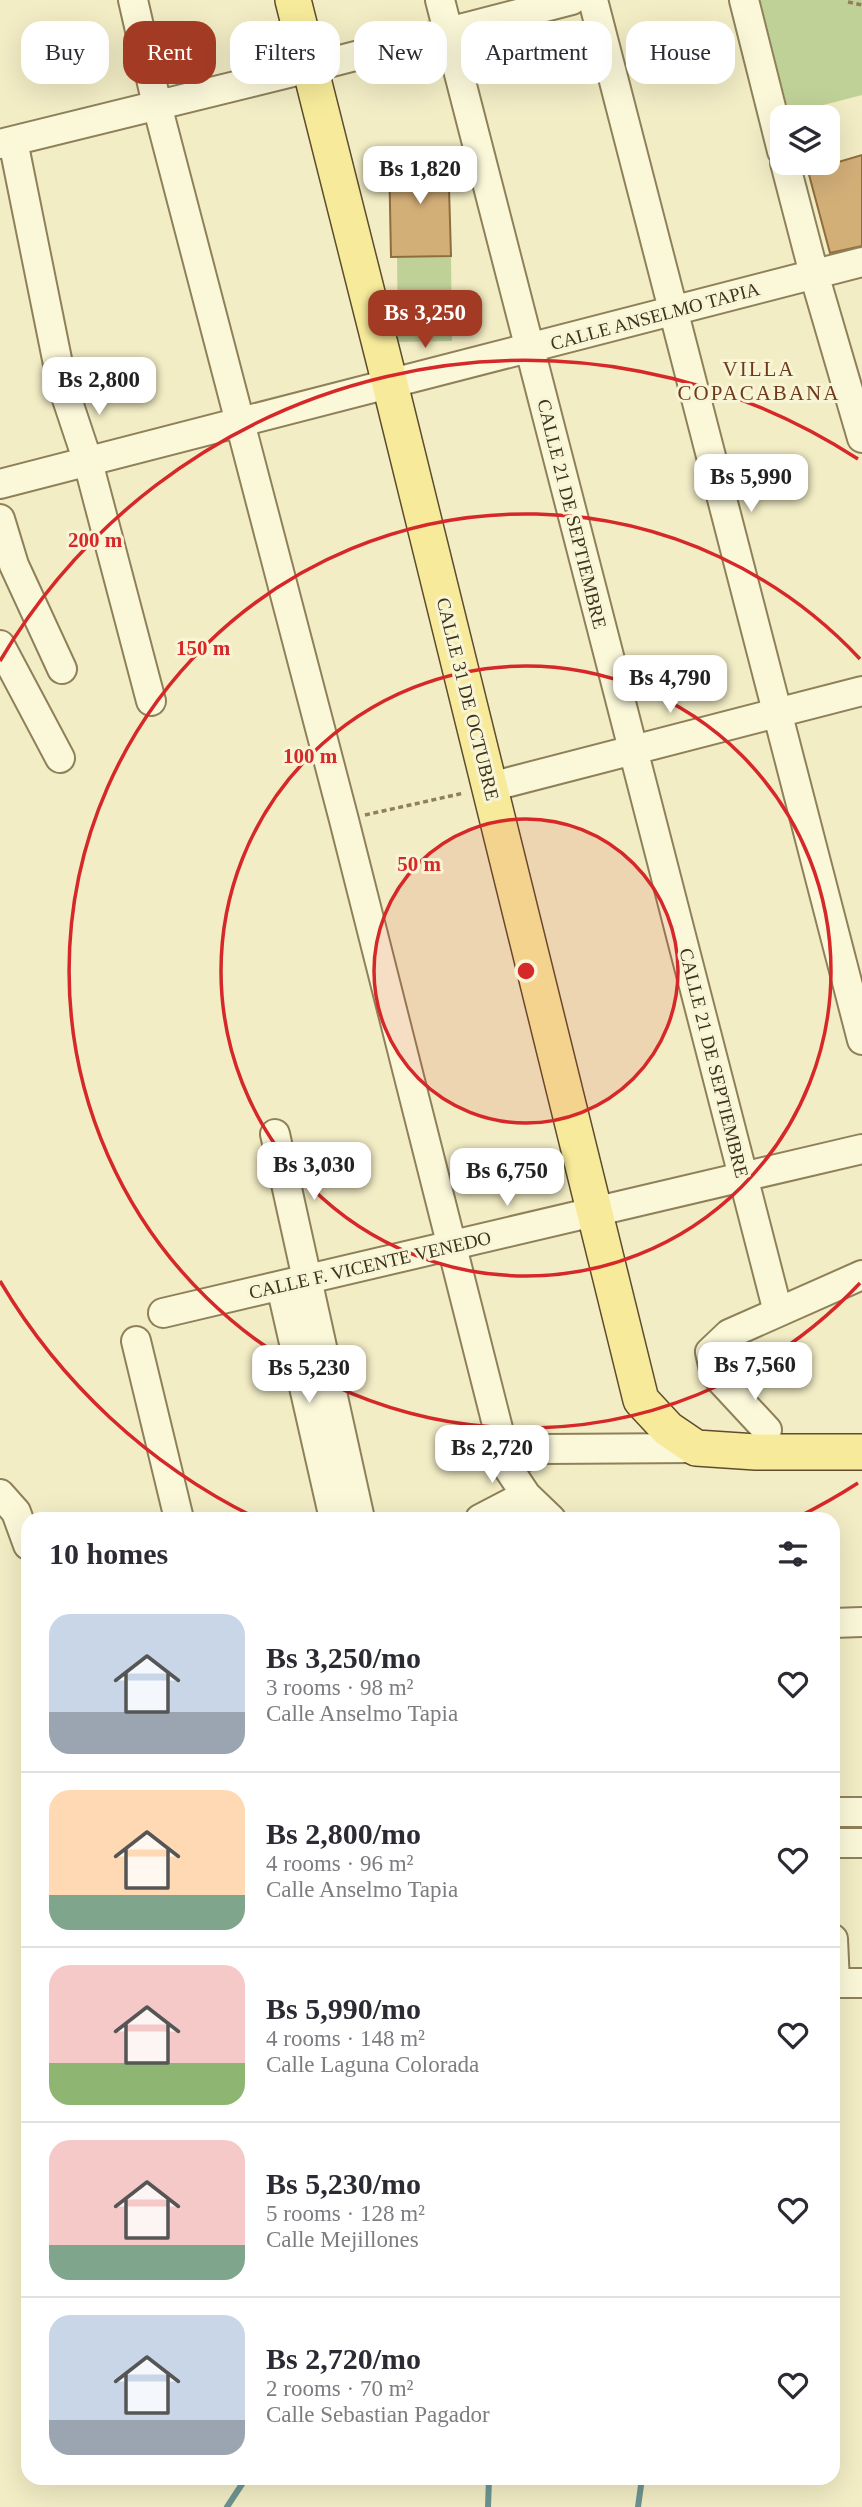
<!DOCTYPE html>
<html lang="en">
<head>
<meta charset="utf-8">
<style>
	body { margin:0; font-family:Georgia,serif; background:#f7f7f7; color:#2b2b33; height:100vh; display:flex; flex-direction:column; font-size:26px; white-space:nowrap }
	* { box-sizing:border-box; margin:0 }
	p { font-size:23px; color:#7c7c81 }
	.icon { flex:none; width:38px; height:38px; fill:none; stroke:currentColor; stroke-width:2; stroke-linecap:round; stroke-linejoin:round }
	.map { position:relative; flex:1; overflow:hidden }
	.side { position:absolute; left:21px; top:1512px; width:819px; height:973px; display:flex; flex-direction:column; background:#fff; border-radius:21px; box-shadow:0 7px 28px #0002 }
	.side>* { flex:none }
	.hud { position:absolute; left:21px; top:21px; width:821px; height:63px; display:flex; gap:14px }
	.fabs { position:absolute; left:770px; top:105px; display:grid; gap:14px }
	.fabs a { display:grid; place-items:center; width:70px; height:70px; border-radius:14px; background:#fff; box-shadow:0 7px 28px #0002; font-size:35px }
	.price { position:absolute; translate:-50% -60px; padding:0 16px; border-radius:14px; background:#fff; color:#222; font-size:23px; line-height:46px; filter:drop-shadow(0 2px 4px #0008) }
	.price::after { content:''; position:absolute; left:50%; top:42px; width:21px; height:16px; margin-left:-10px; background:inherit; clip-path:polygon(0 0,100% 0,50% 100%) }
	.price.selected { background:#a33b24; color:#fff }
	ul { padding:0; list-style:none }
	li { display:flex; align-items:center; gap:21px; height:175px; padding:0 28px }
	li+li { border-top:2px solid #e1e1e2 }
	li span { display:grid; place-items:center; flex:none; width:196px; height:140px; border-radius:21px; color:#555 }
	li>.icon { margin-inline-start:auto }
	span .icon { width:84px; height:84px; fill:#fffc; stroke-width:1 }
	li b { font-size:30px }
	h2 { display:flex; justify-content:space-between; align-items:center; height:84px; padding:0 28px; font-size:30px }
	.pill { padding:0 24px; border-radius:21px; background:#fff; box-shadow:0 7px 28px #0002; font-size:24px; line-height:63px }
	.pill.selected { background:#a33b24; color:#fff }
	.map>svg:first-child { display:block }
	.green { fill:#c0d198 }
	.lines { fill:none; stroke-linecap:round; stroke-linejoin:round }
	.stream { stroke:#6d9492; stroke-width:6 }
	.building { fill:#d3af78; stroke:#906d3d; stroke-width:2 }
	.minor-casing { stroke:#8f8059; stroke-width:32 }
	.major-casing { stroke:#5d4c2e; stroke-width:38 }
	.path { stroke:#8f8059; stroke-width:3.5; stroke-dasharray:5 3.5; stroke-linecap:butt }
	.minor { stroke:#fbf8da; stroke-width:28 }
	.major { stroke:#f7eb9b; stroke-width:35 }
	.ring { fill:none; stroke:#d62828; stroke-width:3.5 }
	.labels { text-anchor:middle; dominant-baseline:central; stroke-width:6; stroke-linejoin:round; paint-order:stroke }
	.street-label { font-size:19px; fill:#3e331e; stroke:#f8f5d6 }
	.neighbourhood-label { font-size:21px; letter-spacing:2px; fill:#6e3b1a; stroke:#f8f5d6 }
	.centre { fill:#d62828; stroke:#f8f5d6; stroke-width:3.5 }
	.ring-label { font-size:21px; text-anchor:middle; font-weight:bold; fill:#d62828; stroke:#f8f5d6; stroke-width:6; stroke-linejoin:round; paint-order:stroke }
</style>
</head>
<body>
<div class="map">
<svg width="862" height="2507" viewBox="0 0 862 2507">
	<rect width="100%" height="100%" fill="#f2edc5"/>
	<path class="green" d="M760 0H862V95L789 114Z
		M451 256 452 341 398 342 397 257Z"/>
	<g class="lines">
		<path class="stream" d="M227 2507 246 2478
			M488 2507 489 2478
			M638 2507 642 2478"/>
	</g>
	<path class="building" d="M448 154 451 256 391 257 389 155Z
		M862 155V246L830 253 808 171Z"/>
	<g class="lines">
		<g class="minor-casing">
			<path id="minor" d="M133 0 157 105 344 820 508 1468 526 1495 551 1519
				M440 0 778 1312
				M593 0 862 1040
				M744 0 782 151
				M13 141 62 384 88 462 151 701
				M0 144 309 68 572 0
				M785 163 814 274 862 438
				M0 484 862 262
				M0 519 14 565 62 669
				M0 645 60 758
				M490 787 862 691
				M275 1134 360 1519
				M281 1286 334 1519
				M163 1313 862 1149
				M136 1341 179 1519
				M767 1430 715 1374 710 1352 729 1334 862 1275
				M508 1468 521 1458 544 1449 696 1448
				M0 1494 16 1512 28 1545
				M480 1519 526 1495
				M833 1623 862 1622
				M833 1812H862
				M833 1843H862
				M833 1939 835 1983
				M833 1983H862"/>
		</g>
		<g class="major-casing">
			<path id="major" d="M293 0 390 384 641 1400 668 1429 696 1448 756 1452H862"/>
		</g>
		<path class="path" d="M848 2 862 5
			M365 815 464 793"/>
		<use href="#minor" class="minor"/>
		<use href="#major" class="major"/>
	</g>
	<circle cx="526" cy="971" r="152" fill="#d62828" fill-opacity=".12"/>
	<g class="ring">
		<circle cx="526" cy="971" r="152"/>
		<circle cx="526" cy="971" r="305"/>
		<path d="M860 1283A457 457 0 1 1 860 659"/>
		<path d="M858 1483A610 610 0 0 1 798 1517M254 1517A610 610 0 0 1 0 1281M0 661A610 610 0 0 1 858 459"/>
	</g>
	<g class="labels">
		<g class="street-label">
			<text transform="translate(655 316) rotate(-15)">CALLE ANSELMO TAPIA</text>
			<text transform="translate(572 514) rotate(76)">CALLE 21 DE SEPTIEMBRE</text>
			<text transform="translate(468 699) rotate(76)">CALLE 31 DE OCTUBRE</text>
			<text transform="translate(714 1063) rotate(76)">CALLE 21 DE SEPTIEMBRE</text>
			<text transform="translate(370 1265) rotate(-13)">CALLE F. VICENTE VENEDO</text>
		</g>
		<g class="neighbourhood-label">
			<text x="759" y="369">VILLA<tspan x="759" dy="24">COPACABANA</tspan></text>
		</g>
	</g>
	<circle cx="526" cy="971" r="10" class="centre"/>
	<g class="ring-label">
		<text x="95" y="547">200 m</text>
		<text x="203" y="655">150 m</text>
		<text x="310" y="763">100 m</text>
		<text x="419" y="871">50 m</text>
	</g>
</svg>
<div class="fabs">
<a><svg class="icon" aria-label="layers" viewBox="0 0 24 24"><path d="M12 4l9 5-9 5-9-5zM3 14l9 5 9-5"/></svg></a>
</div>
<b class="price" style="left:420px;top:206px">Bs 1,820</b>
<b class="price selected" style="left:425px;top:350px">Bs 3,250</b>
<b class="price" style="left:99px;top:417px">Bs 2,800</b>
<b class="price" style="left:751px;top:514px">Bs 5,990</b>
<b class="price" style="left:670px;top:715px">Bs 4,790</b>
<b class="price" style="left:314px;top:1202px">Bs 3,030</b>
<b class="price" style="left:507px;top:1208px">Bs 6,750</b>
<b class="price" style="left:755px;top:1402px">Bs 7,560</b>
<b class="price" style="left:309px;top:1405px">Bs 5,230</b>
<b class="price" style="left:492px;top:1485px">Bs 2,720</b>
<div class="hud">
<a class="pill">Buy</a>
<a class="pill selected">Rent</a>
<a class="pill">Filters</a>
<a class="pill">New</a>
<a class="pill">Apartment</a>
<a class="pill">House</a>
</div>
<section class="side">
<h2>10 homes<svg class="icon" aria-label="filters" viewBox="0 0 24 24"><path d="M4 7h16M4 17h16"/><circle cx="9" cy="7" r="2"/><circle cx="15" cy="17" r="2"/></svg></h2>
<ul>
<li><span style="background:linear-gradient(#c9d6e8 70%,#9aa5b1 0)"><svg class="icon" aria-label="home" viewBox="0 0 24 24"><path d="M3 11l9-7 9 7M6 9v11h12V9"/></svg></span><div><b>Bs 3,250/mo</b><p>3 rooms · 98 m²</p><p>Calle Anselmo Tapia</p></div><svg class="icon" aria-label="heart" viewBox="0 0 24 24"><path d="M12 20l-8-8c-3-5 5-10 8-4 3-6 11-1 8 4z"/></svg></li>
<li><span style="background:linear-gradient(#ffd9b3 75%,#7fa58c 0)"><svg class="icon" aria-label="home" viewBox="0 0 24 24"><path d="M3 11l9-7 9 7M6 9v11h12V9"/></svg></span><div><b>Bs 2,800/mo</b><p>4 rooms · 96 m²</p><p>Calle Anselmo Tapia</p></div><svg class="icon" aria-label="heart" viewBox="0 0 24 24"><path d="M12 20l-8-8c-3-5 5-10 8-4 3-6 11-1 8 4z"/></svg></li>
<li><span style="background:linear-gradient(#f6c9c9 70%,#8fb573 0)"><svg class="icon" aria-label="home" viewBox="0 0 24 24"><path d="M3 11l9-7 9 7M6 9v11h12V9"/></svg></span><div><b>Bs 5,990/mo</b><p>4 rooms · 148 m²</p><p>Calle Laguna Colorada</p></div><svg class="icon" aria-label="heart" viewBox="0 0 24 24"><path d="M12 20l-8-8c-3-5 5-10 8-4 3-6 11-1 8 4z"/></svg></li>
<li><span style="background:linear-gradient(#f6c9c9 75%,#7fa58c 0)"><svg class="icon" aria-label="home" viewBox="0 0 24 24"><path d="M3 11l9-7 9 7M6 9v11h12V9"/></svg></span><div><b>Bs 5,230/mo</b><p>5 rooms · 128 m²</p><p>Calle Mejillones</p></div><svg class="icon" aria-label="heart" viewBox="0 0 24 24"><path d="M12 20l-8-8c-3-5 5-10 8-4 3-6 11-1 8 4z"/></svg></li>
<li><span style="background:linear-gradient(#c9d6e8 75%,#9aa5b1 0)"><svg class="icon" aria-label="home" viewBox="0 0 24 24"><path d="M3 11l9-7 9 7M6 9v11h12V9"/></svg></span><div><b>Bs 2,720/mo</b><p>2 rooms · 70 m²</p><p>Calle Sebastian Pagador</p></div><svg class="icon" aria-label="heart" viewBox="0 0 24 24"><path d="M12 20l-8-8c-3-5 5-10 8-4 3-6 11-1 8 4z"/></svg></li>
</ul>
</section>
</div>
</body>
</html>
